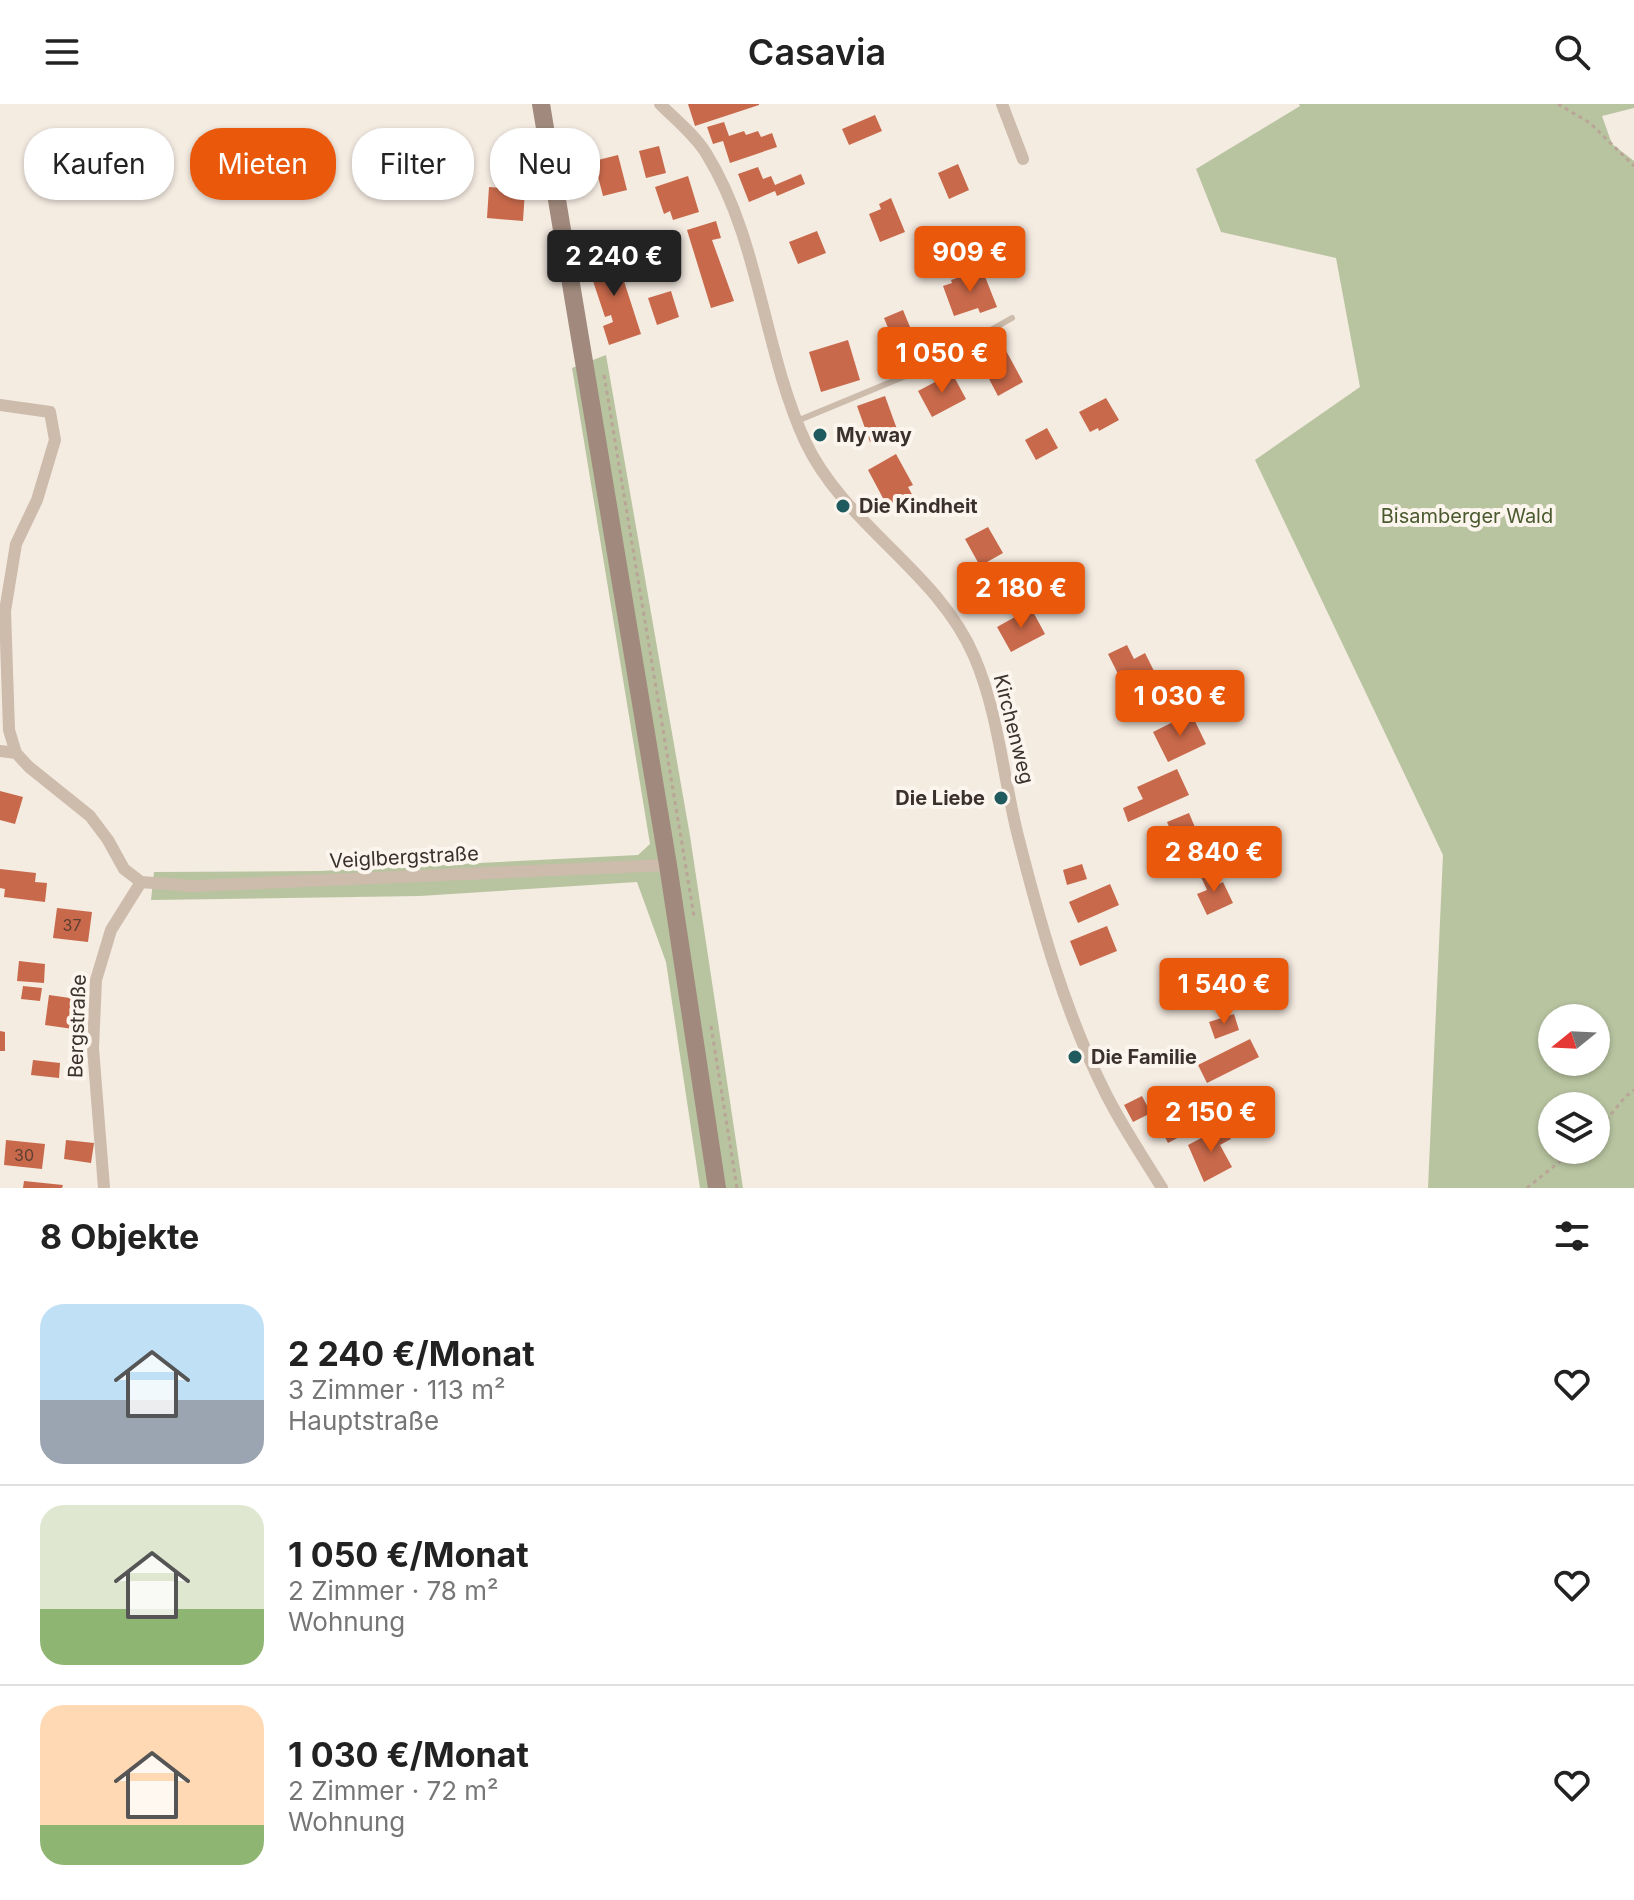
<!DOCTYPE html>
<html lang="de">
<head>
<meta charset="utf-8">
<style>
	body { margin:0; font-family:Inter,sans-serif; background:#f2f2f2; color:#222; height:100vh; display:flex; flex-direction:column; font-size:30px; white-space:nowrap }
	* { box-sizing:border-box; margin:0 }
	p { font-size:26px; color:#767676 }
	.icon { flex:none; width:44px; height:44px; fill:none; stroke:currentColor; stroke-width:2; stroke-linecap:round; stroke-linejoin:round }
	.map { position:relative; height:1084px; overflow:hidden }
	.details { display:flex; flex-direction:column; background:#fff; flex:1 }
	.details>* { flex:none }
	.top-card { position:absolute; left:24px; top:24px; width:800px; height:72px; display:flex; gap:16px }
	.needle { width:52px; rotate:252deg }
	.buttons { position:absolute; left:1538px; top:900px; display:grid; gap:16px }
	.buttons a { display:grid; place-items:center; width:72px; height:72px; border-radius:50%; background:#fff; box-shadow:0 2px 6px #0004; font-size:40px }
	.price { position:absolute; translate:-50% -68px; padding:0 18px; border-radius:8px; background:#ea580c; color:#fff; font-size:26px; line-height:52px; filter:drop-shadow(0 2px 4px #0008) }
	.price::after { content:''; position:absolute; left:50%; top:48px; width:24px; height:18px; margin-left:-12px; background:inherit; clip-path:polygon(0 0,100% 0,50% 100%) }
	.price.on { background:#222; color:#fff }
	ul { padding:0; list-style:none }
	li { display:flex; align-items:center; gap:24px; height:200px; padding:0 40px }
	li+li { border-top:2px solid #e0e0e0 }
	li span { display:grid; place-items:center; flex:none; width:224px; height:160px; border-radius:24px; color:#555 }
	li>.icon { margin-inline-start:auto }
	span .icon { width:96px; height:96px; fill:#fffc; stroke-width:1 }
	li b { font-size:34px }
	h2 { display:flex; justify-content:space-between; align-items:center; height:96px; padding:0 40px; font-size:34px }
	.chip { padding:0 28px; border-radius:32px; background:#fff; box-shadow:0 2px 6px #0004; font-size:28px; line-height:72px }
	.chip.on { background:#ea580c; color:#fff }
	header { display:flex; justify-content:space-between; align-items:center; height:104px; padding:0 40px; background:#fff; font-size:36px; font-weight:600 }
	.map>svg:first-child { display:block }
	.green { fill:#b8c4a0; fill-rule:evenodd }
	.building { fill:#c8694b }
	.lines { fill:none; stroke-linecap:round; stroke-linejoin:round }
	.path { stroke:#b9a596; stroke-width:3; stroke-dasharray:4 4; stroke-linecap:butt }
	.service { stroke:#cdbbac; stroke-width:6 }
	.minor { stroke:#cdbbac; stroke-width:12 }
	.secondary { stroke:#a18a7d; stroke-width:18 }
	.poi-dot { fill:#1f5a5e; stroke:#fbf5ee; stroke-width:3 }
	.labels { text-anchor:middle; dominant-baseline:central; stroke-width:8; stroke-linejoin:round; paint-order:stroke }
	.number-label { font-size:16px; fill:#5e3e33 }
	.poi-label { font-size:20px; font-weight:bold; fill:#3b302b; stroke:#fbf5ee; text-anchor:start }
	.park-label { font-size:20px; fill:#4a5a2e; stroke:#fbf5ee }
	.street-label { font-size:20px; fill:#3b302b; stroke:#fbf5ee }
</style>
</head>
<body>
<header><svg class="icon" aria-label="menu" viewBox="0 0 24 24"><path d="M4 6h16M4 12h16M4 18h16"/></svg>Casavia<svg class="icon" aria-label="search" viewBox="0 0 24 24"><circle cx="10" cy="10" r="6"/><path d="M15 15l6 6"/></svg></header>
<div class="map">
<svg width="1634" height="1084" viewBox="0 0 1634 1084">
	<rect width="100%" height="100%" fill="#f4ebe1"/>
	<path class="green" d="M1299 0H1634V4L1602 12 1612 40 1634 57V1084H1428L1443 751 1255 356 1360 283 1336 154 1221 128 1196 65 1300 2ZM1552 914H1596V958H1552ZM1552 1002H1596V1046H1552Z
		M606 251 690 732 743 1084H700L666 858 637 778 420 792 151 796 154 768 320 767 638 751 650 740 572 264Z"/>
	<path class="building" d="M688 0H759V1L695 22Z
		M875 11 882 27 849 41 842 25Z
		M724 18 729 32 744 27 746 31 758 27 761 33 772 29 777 43 730 59 723 37 713 40 707 23Z
		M659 42 666 69 646 74 639 47Z
		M618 51 627 86 603 92 594 57Z
		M958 60 969 86 949 95 938 69Z
		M758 63 763 75 771 72 775 81 801 70 805 80 777 92 775 87 749 98 738 70Z
		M688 72 699 108 673 116 670 107 664 110 655 83Z
		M489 83 525 86 523 117 487 114Z
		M891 94 905 128 880 138 869 110 881 105 879 100Z
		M716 117 721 134 712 136 734 197 711 204 687 126Z
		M817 127 826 149 798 160 789 138Z
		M620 148 627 170 622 171 641 230 609 241 603 222 613 218 611 211 605 213 587 159Z
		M982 165 997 203 980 209 978 204 954 212 943 182 952 179 951 176Z
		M671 187 679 213 657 221 648 194Z
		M903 206 917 240 898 248 884 214Z
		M993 234 1000 245 1004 243 1023 278 998 292 979 256 983 254 977 242Z
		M848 236 860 276 821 288 809 248Z
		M952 269 966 295 932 313 918 287Z
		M885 292 898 328 870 338 857 302Z
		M1106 294 1119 316 1099 327 1098 324 1090 328 1079 308Z
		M1047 324 1058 344 1036 356 1025 336Z
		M896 350 913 381 908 383 915 396 895 407 888 394 884 396 868 366Z
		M988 423 1003 449 980 462 965 435Z
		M1031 504 1045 530 1011 548 997 523Z
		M1127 541 1134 555 1145 549 1160 579 1130 594 1108 550Z
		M1191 609 1206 640 1168 658 1153 628Z
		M1177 665 1189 691 1128 718 1123 704 1143 695 1137 683Z
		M0 687 23 693 15 720 0 716Z
		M1189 709 1197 728 1175 737 1167 718Z
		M1208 734 1219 754 1210 759 1212 763 1201 768 1200 765 1192 769 1181 748Z
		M1082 760 1087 775 1067 781 1063 766Z
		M0 765 36 769 35 778 47 779 45 798 4 793 5 785 0 784Z
		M1212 765 1219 780 1223 778 1233 799 1207 811 1197 790 1207 786 1200 771Z
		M1110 780 1119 801 1078 819 1069 798Z
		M57 804 92 808 88 838 53 834Z
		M1107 822 1117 847 1080 862 1070 837Z
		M19 857 45 860 44 879 17 877Z
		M1249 864 1259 886 1228 900 1218 878Z
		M23 882 42 884 40 897 21 895Z
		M49 891 77 895 73 925 45 921Z
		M1234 910 1239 926 1215 935 1209 918Z
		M0 927 5 928V947H0Z
		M1250 935 1259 953 1207 979 1198 961Z
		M33 956 60 959 59 974 31 971Z
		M1142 992 1151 1009 1133 1018 1124 1001Z
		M1180 999 1194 1025 1168 1039 1154 1013Z
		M1224 1022 1231 1035 1220 1041 1232 1063 1204 1078 1188 1041Z
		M6 1036 45 1040 42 1065 4 1061Z
		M66 1036 94 1039 91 1059 64 1055Z
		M24 1077 63 1081 62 1084H23Z"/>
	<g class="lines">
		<path class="path" d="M1558 0 1590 19 1634 62
			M604 271 694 812
			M711 922 737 1084
			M1596 1029 1625 993 1634 986
			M1527 1084 1574 1046"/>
		<path class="service" d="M797 317 920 266 1012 214"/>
		<path class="minor" d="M660 0C675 15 694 30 706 49 760 136 763 245 805 337 844 421 937 466 974 552 999 610 1003 675 1019 736 1041 822 1065 909 1106 990 1122 1022 1143 1053 1162 1084
			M1002 0 1023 55
			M0 301 50 308 55 336 37 396 16 440 5 507 9 626 16 649
			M0 647 16 649 29 663 90 712 108 736 124 765 141 778
			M141 778 192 782 668 761
			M104 1084 93 944 96 876 111 826 141 778"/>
		<path class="secondary" d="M541 0 668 761 717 1084"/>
	</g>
	<g class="poi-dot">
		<circle cx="820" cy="331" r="8"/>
		<circle cx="843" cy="402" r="8"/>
		<circle cx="1001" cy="694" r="8"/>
		<circle cx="1075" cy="953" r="8"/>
	</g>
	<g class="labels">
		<g class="number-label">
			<text x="72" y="821">37</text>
			<text x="24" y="1051">30</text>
		</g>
		<g class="poi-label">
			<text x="836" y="331">My way</text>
			<text x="859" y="402">Die Kindheit</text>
			<text x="985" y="694" text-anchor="end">Die Liebe</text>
			<text x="1091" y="953">Die Familie</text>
		</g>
		<g class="park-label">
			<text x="1467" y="412">Bisamberger Wald</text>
		</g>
		<g class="street-label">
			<text transform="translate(1014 625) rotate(76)">Kirchenweg</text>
			<text transform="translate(404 753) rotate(-3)">Veiglbergstraße</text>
			<text transform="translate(77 922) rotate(-88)">Bergstraße</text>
		</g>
	</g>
</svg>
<div class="buttons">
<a><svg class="needle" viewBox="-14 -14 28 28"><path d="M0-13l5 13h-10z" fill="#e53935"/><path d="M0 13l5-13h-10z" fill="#767676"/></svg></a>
<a><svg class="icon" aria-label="layers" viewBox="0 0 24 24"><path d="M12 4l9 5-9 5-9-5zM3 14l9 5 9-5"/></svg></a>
</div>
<b class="price" style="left:970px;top:190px">909 €</b>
<b class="price on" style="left:614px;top:194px">2 240 €</b>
<b class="price" style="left:942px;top:291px">1 050 €</b>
<b class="price" style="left:1021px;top:526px">2 180 €</b>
<b class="price" style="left:1180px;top:634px">1 030 €</b>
<b class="price" style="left:1214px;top:790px">2 840 €</b>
<b class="price" style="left:1224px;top:922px">1 540 €</b>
<b class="price" style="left:1211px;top:1050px">2 150 €</b>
<div class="top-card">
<a class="chip">Kaufen</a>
<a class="chip on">Mieten</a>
<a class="chip">Filter</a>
<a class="chip">Neu</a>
</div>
</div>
<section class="details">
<h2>8 Objekte<svg class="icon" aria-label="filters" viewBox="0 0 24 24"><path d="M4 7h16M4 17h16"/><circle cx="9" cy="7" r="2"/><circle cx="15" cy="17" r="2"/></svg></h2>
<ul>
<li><span style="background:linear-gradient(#bfe0f5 60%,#9aa5b1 0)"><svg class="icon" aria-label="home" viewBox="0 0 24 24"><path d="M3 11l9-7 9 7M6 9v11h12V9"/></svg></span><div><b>2 240 €/Monat</b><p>3 Zimmer · 113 m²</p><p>Hauptstraße</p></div><svg class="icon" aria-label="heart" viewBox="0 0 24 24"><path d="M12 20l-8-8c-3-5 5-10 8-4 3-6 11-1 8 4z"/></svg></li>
<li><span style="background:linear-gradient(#dfe7d0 65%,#8fb573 0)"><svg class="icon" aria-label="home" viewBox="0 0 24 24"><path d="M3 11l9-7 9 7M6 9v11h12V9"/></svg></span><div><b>1 050 €/Monat</b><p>2 Zimmer · 78 m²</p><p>Wohnung</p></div><svg class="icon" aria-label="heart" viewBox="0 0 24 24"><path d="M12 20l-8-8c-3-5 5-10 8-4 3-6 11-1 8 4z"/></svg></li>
<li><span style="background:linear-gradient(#ffd9b3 75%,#8fb573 0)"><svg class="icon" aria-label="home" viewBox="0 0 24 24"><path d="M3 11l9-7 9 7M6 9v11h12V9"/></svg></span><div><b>1 030 €/Monat</b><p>2 Zimmer · 72 m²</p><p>Wohnung</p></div><svg class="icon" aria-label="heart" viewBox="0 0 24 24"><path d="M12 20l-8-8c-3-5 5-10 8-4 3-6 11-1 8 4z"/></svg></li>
</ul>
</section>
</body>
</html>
